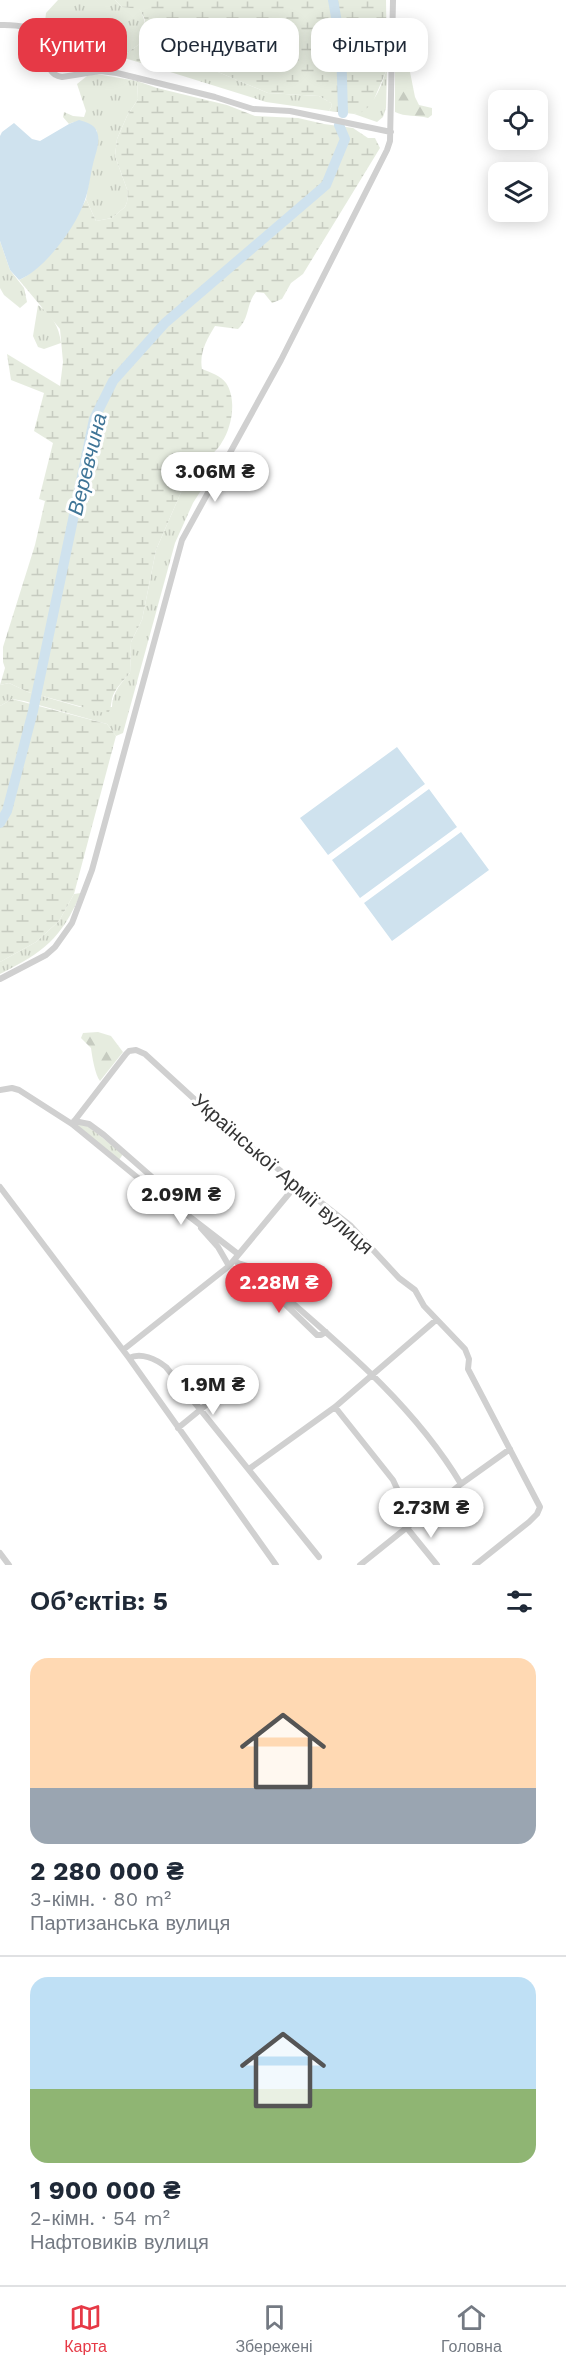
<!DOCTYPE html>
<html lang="uk">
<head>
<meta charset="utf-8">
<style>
	body { margin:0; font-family:"Work Sans",sans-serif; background:#f6f6f7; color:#1f2937; height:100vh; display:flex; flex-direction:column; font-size:22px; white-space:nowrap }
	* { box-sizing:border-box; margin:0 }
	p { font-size:20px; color:#747a83 }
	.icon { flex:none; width:33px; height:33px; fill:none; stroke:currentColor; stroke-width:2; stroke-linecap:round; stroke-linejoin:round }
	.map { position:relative; height:1565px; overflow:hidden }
	.sheet { display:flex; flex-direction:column; background:#fff; flex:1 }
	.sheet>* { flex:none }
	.hud { position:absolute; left:18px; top:18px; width:531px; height:54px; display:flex; gap:12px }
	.buttons { position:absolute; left:488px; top:90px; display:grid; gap:12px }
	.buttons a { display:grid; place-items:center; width:60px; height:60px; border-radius:12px; background:#fff; box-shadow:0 3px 15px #0003; font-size:30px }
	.price { position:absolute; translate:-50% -51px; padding:0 14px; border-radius:21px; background:#fff; color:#222; font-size:20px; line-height:39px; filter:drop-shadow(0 2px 3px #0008) }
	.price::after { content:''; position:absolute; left:50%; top:36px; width:18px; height:14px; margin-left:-9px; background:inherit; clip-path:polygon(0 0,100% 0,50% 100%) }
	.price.selected { background:#e63946; color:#fff }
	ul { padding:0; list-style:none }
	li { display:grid; align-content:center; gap:12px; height:318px; padding:0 30px }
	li+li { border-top:2px solid #e0e1e3 }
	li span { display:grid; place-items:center; height:186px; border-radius:18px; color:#555 }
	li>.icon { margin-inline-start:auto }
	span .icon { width:108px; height:108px; fill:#fffc; stroke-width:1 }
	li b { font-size:26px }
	h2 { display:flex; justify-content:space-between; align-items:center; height:72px; padding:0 30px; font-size:26px }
	.tag { padding:0 21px; border-radius:18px; background:#fff; box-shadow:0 3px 15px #0003; font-size:21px; line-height:54px }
	.tag.selected { background:#e63946; color:#fff }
	.menu { display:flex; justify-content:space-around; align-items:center; height:84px; border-top:2px solid #e0e1e3; background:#fff; font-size:16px; color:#747a83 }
	.menu a { display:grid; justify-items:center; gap:3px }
	.menu .selected { color:#e63946 }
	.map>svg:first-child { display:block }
	.grass { fill:url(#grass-tufts) }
	.forest { fill:url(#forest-firs) }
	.wetland { fill:url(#wetland-marsh) }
	.water { fill:#cfe2ee }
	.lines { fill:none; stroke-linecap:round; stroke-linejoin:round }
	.river { stroke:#cfe2ee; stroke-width:10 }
	.minor { stroke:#d0d0d0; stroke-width:6 }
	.labels { text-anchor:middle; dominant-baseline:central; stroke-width:6; stroke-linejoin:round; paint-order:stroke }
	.street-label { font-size:20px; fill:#333; stroke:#fff }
	.water-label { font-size:21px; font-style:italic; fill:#3f7597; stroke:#fff }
</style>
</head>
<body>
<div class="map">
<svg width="566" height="1565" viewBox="0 0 566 1565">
	<defs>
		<pattern id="grass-tufts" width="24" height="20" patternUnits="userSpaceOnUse" patternTransform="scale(1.5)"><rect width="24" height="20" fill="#e6ecdf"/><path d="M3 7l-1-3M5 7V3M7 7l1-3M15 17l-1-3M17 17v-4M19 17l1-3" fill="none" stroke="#c6cbc0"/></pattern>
		<pattern id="forest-firs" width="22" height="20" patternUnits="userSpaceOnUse" patternTransform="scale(1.5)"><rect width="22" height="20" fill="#e6ecdf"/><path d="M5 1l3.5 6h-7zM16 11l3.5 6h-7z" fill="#c6cbc0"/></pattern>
		<pattern id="wetland-marsh" width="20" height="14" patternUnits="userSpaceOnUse" patternTransform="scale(1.5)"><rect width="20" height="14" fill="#e6ecdf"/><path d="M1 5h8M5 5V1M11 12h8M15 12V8" fill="none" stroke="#c6cbc0"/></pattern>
	</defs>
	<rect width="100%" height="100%" fill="#fff"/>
	<path class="grass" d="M58 0H115L122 7 139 8C146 19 146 29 144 41L121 57 90 48 79 52H65L51 42 44 32 46 13Z
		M158 55 199 64 268 93 319 96 331 103 332 106 329 111 266 102 151 66 150 59Z
		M387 69 386 108 383 117 377 122 354 114C375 107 380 88 387 69Z
		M97 74 137 81 138 99 127 116 117 139 115 156 128 192 127 202 125 207 112 218 96 221 86 199 97 131C88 122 81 119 69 124L63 117 64 112 73 116 84 117 86 111 77 84 87 76Z
		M0 241 10 270 24 288 27 302 20 308 4 295 0 288Z
		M38 305C52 315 59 326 61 343L44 349 38 347 33 336Z
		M195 460 203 463 208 471 209 478 193 503 175 543 123 733 116 736 107 724 24 701 12 699 0 706V685L9 683 28 692 80 707H112C112 693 121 683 130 673L131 642 142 620 156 550 185 483 188 464Z
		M81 893C61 939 44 952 0 974V962L36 942 59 921 74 894Z
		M77 1123 85 1124 123 1154 119 1160 78 1128Z"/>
	<path class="forest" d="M399 60 408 62 415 97 419 105 432 108V115L428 118C417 115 405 117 395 112V65Z
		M98 1032 111 1036 123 1052 100 1081C95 1075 92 1056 91 1048L81 1038 83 1033Z"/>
	<path class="wetland" d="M115 0H386L387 69 372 104 362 112 354 114 329 111 332 106 331 103 319 96 268 93 199 64 158 55 150 59 151 66 121 57 144 41C147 29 147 19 139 9L122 7Z
		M137 81 157 88 227 105 255 116 298 118 324 124 353 128 368 138H375L380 148 303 274 291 283 282 299 272 303 264 293 256 292C246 304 250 318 238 329L215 326C207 339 199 353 202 369 210 372 221 376 226 383 237 399 232 427 222 442 218 450 209 456 203 463L195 460 188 464 185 483 156 550 142 620 131 642 130 673C124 680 114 689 112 699 111 705 111 708 108 714L28 692 9 683 0 685 5 668 3 662V647L35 545 45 501 39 499 53 443 34 431 44 393 11 380 7 354 60 386 63 362 60 329 19 280C43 270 75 223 86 199L96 221 112 218 125 207 127 202 128 192 115 156 117 139 127 116 138 99Z
		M12 699 107 724 116 736 74 894 59 921 36 942 0 962V706Z"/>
	<path class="water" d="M79 120C85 122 95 124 97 132 101 141 95 155 93 164 90 176 89 189 85 200 76 227 45 269 19 280L10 270 0 241V136L2 132 14 123 32 139 40 141 69 124Z
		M397 747 425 784 328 855 300 818Z
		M429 789 457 827 360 898 332 860Z
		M461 832 489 870 392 941 364 903Z"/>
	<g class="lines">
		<path class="river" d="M333 0 341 45 343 113
			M0 823 7 811 33 711 94 419 113 381 165 323 326 185 345 139 339 125"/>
		<path class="minor" d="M0 25C73 23 30 72 62 77L100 71 117 73 215 97 253 109 290 111 391 132
			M0 979 46 955 55 947 72 923 92 870 182 540 281 360 387 150 390 141 393 0
			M0 1090 12 1088 19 1090 72 1124 160 1196 177 1207 238 1254
			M74 1121 89 1124 104 1135 169 1192 177 1207
			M72 1124 126 1054 129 1051 136 1050 145 1054 227 1129 350 1225 399 1278 415 1290 424 1306 465 1349 469 1359 468 1369 540 1507 537 1514 529 1522 475 1565
			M0 1187 129 1358 276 1565
			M201 1228 218 1247 229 1266
			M237 1262 246 1273 285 1304 317 1335H321L326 1332
			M238 1263 251 1267C326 1333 409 1397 461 1484
			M123 1350 229 1266 297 1184
			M129 1358C141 1352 156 1359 166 1367L319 1557
			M335 1407 393 1480 413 1523
			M178 1428 233 1383 240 1384 248 1393
			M249 1469 335 1407 436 1320
			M407 1528 437 1565
			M0 1553 9 1565
			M360 1565 461 1484 510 1449"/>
	</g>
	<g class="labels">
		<g class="street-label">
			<text transform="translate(283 1174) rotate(41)">Української Армії вулиця</text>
		</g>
		<g class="water-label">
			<text transform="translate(87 464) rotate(-76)">Веревчина</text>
		</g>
	</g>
</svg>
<div class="buttons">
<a><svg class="icon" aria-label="locate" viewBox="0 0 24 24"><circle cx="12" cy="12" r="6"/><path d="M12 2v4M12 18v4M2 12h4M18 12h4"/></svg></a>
<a><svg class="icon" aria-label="layers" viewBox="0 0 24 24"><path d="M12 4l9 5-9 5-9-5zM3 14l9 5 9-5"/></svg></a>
</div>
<b class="price" style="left:215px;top:503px">3.06M ₴</b>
<b class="price" style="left:181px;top:1226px">2.09M ₴</b>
<b class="price selected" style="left:279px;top:1314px">2.28M ₴</b>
<b class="price" style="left:213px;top:1416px">1.9M ₴</b>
<b class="price" style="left:431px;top:1539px">2.73M ₴</b>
<div class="hud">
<a class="tag selected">Купити</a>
<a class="tag">Орендувати</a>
<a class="tag">Фільтри</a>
</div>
</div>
<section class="sheet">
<h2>Об’єктів: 5<svg class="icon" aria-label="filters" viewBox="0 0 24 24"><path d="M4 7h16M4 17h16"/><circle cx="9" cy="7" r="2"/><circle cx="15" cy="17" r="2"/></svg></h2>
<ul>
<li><span style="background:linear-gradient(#ffd9b3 70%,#9aa5b1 0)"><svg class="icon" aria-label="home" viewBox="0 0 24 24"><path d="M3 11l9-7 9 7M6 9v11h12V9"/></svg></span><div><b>2 280 000 ₴</b><p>3-кімн. · 80 m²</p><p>Партизанська вулиця</p></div></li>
<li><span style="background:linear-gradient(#bfe0f5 60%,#8fb573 0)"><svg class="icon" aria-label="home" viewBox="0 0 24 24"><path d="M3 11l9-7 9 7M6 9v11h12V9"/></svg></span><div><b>1 900 000 ₴</b><p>2-кімн. · 54 m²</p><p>Нафтовиків вулиця</p></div></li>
</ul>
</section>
<nav class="menu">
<a class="selected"><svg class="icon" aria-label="map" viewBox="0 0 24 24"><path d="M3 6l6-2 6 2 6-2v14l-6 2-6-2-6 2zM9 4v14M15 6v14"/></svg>Карта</a>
<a><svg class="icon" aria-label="saved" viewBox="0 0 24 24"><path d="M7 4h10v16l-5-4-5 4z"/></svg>Збережені</a>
<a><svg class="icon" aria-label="home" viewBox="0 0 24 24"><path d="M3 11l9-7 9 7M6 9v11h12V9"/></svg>Головна</a>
</nav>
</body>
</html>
